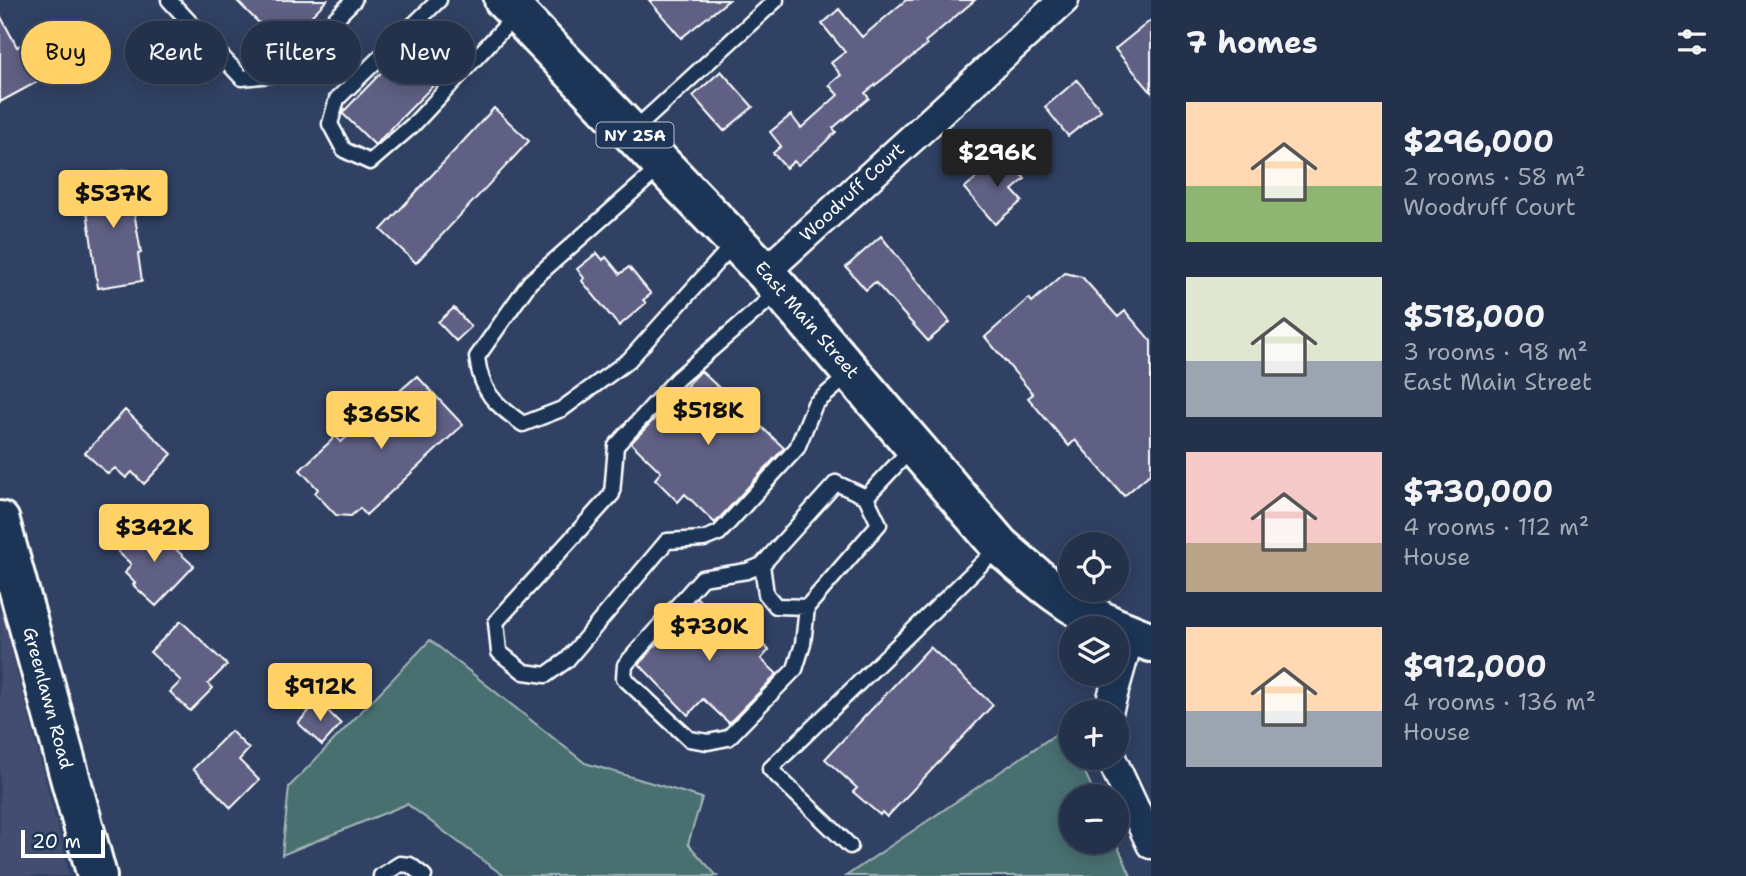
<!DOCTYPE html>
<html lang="en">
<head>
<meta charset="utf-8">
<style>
	body { margin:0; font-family:"Shantell Sans",sans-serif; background:#303d54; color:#f1f3f6; height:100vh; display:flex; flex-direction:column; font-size:26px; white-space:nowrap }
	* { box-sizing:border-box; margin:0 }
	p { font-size:23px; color:#a3a9b5 }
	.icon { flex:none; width:38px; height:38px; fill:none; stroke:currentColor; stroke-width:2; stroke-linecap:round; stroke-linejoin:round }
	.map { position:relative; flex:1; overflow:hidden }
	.panel { display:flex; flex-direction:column; background:#24314a; width:595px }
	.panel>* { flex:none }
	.top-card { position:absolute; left:21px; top:21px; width:665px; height:63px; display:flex; gap:14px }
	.controls { position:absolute; left:1059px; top:532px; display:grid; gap:14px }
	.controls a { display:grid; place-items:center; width:70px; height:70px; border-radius:50%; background:#24314a; box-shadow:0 4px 18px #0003,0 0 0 2px #414c62; font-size:35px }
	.scale { position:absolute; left:21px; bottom:18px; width:84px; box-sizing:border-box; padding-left:7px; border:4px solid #fff; border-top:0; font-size:19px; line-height:24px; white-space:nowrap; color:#fff; -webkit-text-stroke:5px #1d3557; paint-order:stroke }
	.price { position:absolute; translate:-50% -60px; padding:0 16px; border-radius:7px; background:#ffd166; color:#111; font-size:23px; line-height:46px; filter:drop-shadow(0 2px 4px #0008) }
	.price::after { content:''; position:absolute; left:50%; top:42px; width:21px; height:16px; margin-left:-10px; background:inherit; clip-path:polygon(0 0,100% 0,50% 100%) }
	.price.current { background:#222; color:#fff }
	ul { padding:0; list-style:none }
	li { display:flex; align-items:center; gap:21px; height:175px; padding:0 35px }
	li span { display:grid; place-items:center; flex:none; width:196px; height:140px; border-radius:0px; color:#555 }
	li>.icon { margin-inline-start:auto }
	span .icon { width:84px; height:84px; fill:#fffc; stroke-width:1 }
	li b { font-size:30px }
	h2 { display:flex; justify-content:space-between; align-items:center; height:84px; padding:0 35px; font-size:30px }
	.tag { padding:0 24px; border-radius:32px; background:#24314a; box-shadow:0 4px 18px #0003,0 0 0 2px #414c62; font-size:24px; line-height:63px }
	.tag.current { background:#ffd166; color:#111 }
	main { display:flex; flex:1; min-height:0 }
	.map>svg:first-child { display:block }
	.built { fill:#424e70 }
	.green { fill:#4a6f71; stroke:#a4b7b8; stroke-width:2 }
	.building { fill:#5e6083; stroke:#fff; stroke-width:2 }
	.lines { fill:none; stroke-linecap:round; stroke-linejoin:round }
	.service-casing { stroke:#fff; stroke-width:19 }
	.minor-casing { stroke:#fff; stroke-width:33 }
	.secondary-casing { stroke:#fff; stroke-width:44 }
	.primary-casing { stroke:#fff; stroke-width:44 }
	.service { stroke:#1d3557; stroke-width:14 }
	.minor { stroke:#1d3557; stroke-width:28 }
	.secondary { stroke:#1d3557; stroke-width:38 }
	.primary { stroke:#1d3557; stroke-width:38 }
	.labels { text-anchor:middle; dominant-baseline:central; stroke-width:7; stroke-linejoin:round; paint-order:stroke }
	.shield { fill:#1d3557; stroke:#bbc2cd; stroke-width:2 }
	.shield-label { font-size:16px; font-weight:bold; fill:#fff }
	.street-label { font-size:18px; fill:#fff; stroke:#1d3557 }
</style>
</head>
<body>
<main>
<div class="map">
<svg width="1151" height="876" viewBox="0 0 1151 876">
	<rect width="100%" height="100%" fill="#304163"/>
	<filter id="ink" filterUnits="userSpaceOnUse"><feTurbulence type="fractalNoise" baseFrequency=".0143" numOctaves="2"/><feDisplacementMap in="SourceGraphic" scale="14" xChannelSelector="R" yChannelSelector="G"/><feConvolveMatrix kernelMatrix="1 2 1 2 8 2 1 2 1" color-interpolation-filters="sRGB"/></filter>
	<g filter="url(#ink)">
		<path class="built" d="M0 606 62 844 69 876H0Z"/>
		<path class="green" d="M430 640 585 763 702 798 688 844 717 876H504L407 804 282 855 289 787Z
			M1065 728 1071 741V758H1078L1096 796H1071V842H1116L1131 876H846Z"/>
		<path class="building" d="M236 0H327L282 46Z
			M649 0H729L681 38Z
			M906 0H975L925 42 927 45 865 93 869 98 833 128 836 132 818 149 798 165 794 161 786 168 773 153 781 146 770 132 791 115 801 128 838 95 829 85 841 75 831 63 845 52 822 24 839 9 862 37Z
			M0 15 17 47 29 40 48 76 0 102Z
			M1151 20V92L1115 49Z
			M429 23 462 56 375 145 343 114 344 111Z
			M721 71 753 107 724 131 693 96Z
			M1077 80 1101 110 1068 136 1045 107Z
			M494 108 529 141 416 263 381 230Z
			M1004 155 1025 179 1012 190 1022 201 995 224 964 188Z
			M127 170 141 253 138 254 142 281 98 288 85 197 92 195 89 176Z
			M881 236 950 322 928 341 875 282 866 290 846 267Z
			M597 253 603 260 606 257 620 274 629 267 651 294 643 300 646 303 619 326 582 281 584 278 577 269Z
			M1065 273 1082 277 1118 317 1125 311 1151 341V473L1124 496 1075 440 1069 446 1028 398 1033 394 985 337 1029 298 1032 302Z
			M454 308 471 327 456 341 438 322Z
			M701 371 729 397 735 391 759 413 753 419 784 448 715 523 685 494 678 502 655 479 661 472 631 443Z
			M417 376 463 425 366 515 360 508 351 516 336 515 315 493 318 489 300 470 336 436 341 442Z
			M125 410 172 454 144 484 132 472 126 478 115 468 108 474 85 453Z
			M146 522 194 566 156 606 133 585 135 583 125 573 131 564 118 552Z
			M697 598 728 626 734 619 769 650 761 659 777 674 729 723 703 699 688 715 639 664Z
			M181 621 227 665 208 684 213 688 190 711 170 692 181 681 150 652Z
			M930 647 993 705 887 817 882 812 880 815 853 792 857 788 825 759Z
			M318 701 341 724 322 745 298 723Z
			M231 731 249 749 239 760 259 780 231 808 193 769Z"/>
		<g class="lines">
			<g class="service-casing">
				<path id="service" d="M169 0 242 78 280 74 354 0
					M439 0 337 99 330 124 344 150 370 162 414 124 516 15
					M633 131 776 0
					M663 165 530 282 477 357C481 393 495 404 523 424L562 409 629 360 735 242
					M779 291 677 379 616 446 612 494 496 622 499 652 524 672 546 675 567 660 667 541 704 539 719 533 797 448 815 404 850 374
					M866 497 836 483 762 565 747 571 702 578 625 665 624 678 689 739 708 742 728 738 795 669 803 644 807 607 879 524 866 497 913 447
					M762 565 766 594 776 606 807 607
					M850 846 770 769 999 547
					M381 876 400 864 410 865 424 876"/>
			</g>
			<g class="minor-casing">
				<path id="minor" d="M765 272 1064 0
					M1108 712 1130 634
					M1111 758 1151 844"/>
			</g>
			<g class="secondary-casing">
				<path id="secondary" d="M0 521 97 876"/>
			</g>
			<g class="primary-casing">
				<path id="primary" d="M504 0 765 272 1000 546C1037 579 1071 608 1116 628
					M1116 628 1151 642"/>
			</g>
			<use href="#service" class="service"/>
			<use href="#minor" class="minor"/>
			<use href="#secondary" class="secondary"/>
			<use href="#primary" class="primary"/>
		</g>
	</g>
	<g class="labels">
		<rect class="shield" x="596.5" y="122.5" width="77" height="25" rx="5"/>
		<g class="shield-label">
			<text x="635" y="135">NY 25A</text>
		</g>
		<g class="street-label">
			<text transform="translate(852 192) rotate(-43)">Woodruff Court</text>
			<text transform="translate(807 320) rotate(49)">East Main Street</text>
			<text transform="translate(48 698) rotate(75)">Greenlawn Road</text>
		</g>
	</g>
</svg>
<div class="controls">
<a><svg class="icon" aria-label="locate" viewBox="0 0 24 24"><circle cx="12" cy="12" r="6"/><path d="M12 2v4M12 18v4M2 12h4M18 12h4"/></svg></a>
<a><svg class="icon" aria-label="layers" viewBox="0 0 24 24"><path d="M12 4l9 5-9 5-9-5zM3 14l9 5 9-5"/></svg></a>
<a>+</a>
<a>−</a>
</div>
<div class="scale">20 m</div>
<b class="price current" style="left:997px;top:189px">$296K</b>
<b class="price" style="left:113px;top:230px">$537K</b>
<b class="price" style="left:708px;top:447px">$518K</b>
<b class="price" style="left:381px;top:451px">$365K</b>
<b class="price" style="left:154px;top:564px">$342K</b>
<b class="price" style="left:709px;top:663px">$730K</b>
<b class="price" style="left:320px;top:723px">$912K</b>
<div class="top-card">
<a class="tag current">Buy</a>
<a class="tag">Rent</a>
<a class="tag">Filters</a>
<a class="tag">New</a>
</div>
</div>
<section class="panel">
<h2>7 homes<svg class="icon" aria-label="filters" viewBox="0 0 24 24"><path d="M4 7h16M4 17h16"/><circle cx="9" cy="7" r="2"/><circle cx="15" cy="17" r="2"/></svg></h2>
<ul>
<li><span style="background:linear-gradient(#ffd9b3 60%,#8fb573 0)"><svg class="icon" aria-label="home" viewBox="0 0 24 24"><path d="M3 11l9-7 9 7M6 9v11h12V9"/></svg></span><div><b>$296,000</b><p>2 rooms · 58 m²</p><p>Woodruff Court</p></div></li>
<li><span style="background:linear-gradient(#dfe7d0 60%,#9aa5b1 0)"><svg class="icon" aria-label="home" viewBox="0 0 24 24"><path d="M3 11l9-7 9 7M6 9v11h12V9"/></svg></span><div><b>$518,000</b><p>3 rooms · 98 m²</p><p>East Main Street</p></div></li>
<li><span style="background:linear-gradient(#f6c9c9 65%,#b9a48a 0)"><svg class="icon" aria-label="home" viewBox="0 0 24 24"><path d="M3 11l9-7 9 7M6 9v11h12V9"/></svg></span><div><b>$730,000</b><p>4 rooms · 112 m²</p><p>House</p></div></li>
<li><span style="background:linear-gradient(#ffd9b3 60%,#9aa5b1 0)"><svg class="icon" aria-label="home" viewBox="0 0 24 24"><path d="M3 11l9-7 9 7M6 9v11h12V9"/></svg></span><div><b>$912,000</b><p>4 rooms · 136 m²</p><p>House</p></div></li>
</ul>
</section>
</main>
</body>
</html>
